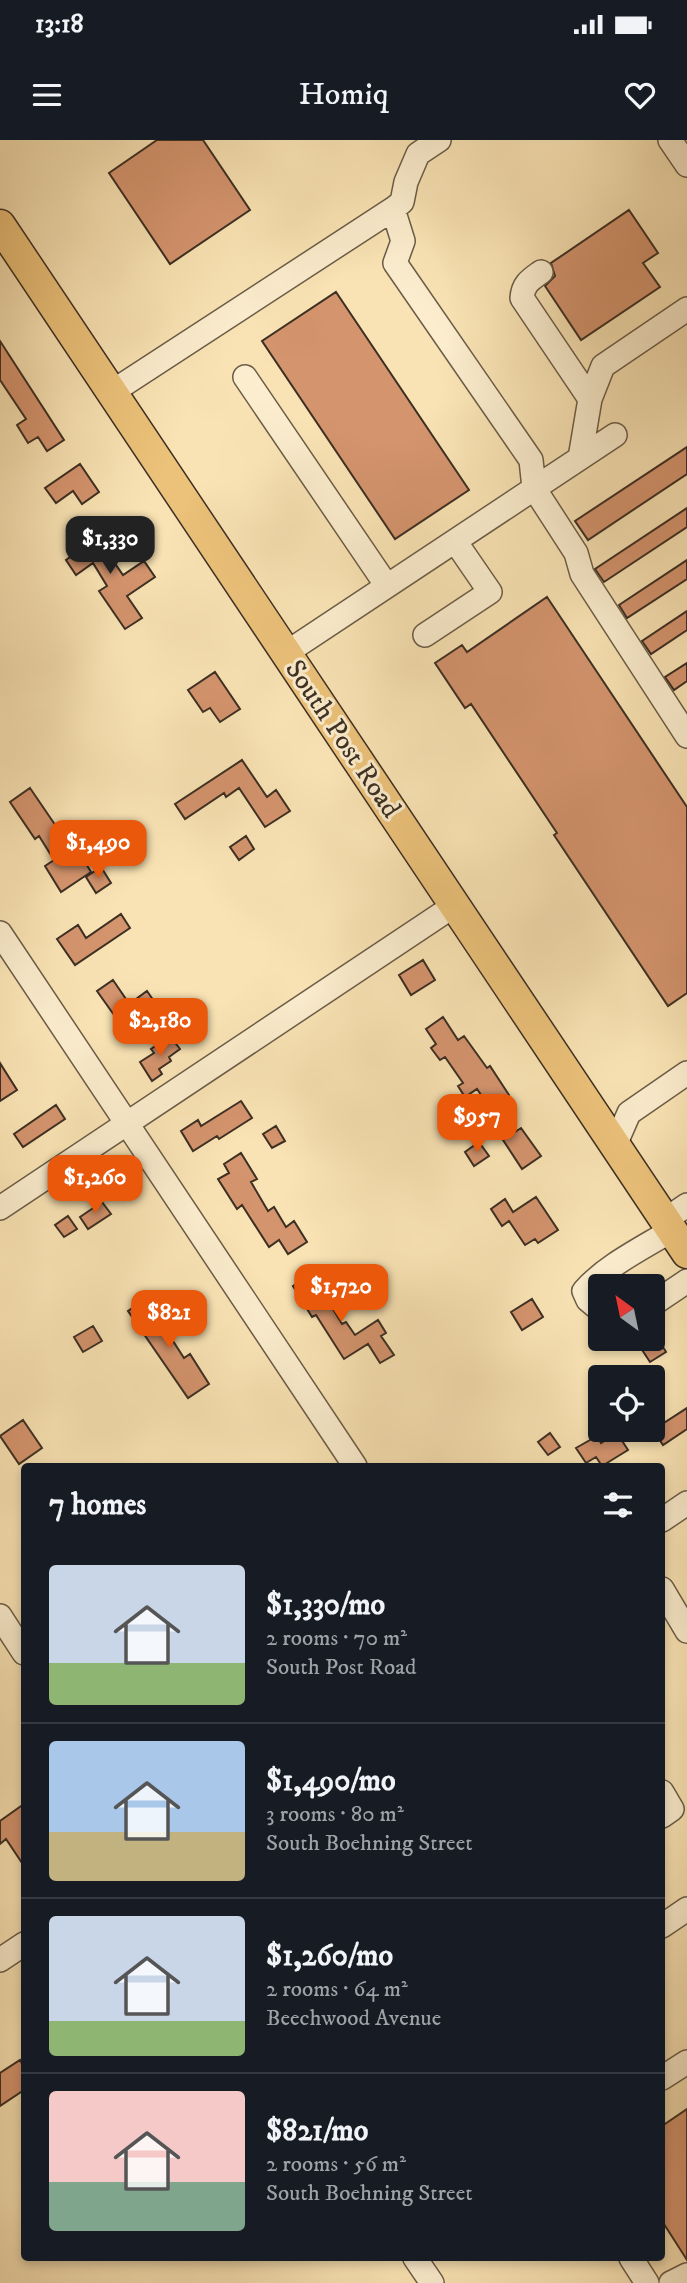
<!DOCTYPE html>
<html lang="en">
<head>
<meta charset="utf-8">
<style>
	body { margin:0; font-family:"IM FELL DW Pica",serif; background:#20242c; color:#f1f3f6; height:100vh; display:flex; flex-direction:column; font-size:26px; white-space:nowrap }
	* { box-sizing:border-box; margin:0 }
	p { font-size:23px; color:#9ea1a6 }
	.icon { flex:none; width:38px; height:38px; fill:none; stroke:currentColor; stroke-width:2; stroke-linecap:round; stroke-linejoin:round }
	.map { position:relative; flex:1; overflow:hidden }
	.side { position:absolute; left:21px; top:1323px; width:644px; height:798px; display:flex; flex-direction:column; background:#171b24; border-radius:7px; box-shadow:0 4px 10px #0003 }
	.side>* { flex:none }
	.needle { width:46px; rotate:327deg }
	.buttons { position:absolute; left:588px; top:1134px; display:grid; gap:14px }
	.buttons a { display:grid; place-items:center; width:77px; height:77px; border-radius:7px; background:#171b24; box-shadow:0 4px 10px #0003; font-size:35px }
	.price { position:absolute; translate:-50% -60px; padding:0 16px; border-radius:14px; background:#ea580c; color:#fff; font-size:23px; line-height:46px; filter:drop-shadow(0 2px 4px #0008) }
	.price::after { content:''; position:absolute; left:50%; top:42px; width:21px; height:16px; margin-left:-10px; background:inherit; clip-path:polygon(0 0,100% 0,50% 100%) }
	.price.active { background:#222; color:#fff }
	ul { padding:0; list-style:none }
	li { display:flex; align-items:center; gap:21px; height:175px; padding:0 28px }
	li+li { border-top:2px solid #363941 }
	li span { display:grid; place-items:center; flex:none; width:196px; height:140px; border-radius:7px; color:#555 }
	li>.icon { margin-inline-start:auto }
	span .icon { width:84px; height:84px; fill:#fffc; stroke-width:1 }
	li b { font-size:30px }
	h2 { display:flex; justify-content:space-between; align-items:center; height:84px; padding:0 28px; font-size:30px }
	.status { display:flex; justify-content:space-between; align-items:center; height:49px; padding:0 35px; background:#171b24; direction:ltr }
	.status svg { height:19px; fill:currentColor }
	header { display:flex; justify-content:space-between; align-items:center; height:91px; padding:0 28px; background:#171b24; font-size:32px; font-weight:600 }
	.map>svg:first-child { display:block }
	.building { fill:#d4946e; stroke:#3c2f23; stroke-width:2 }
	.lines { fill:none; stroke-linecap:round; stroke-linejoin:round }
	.minor-casing { stroke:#6b5c47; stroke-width:26 }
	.major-casing { stroke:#3c2f23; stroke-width:33 }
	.minor { stroke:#fbedce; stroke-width:23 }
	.major { stroke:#ecc27a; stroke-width:30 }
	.labels { text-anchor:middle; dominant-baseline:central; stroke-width:6; stroke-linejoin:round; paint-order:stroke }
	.street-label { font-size:28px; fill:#3c2f23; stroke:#fbedce }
</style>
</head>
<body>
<div class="status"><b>13:18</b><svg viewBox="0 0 49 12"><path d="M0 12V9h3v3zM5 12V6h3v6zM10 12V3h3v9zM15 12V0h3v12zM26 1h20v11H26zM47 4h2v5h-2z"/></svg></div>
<header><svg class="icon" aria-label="menu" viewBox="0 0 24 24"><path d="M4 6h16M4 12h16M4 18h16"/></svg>Homiq<svg class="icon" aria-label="heart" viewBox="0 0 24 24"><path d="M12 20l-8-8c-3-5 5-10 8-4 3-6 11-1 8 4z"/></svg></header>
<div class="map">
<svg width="687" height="2143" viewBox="0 0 687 2143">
	<rect width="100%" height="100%" fill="#f9e3b4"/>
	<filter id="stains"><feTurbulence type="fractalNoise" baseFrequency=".00286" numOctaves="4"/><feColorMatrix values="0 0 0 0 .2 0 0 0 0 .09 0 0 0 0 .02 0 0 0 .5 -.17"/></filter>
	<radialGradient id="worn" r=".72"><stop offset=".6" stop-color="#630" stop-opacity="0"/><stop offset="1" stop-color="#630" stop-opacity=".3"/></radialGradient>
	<path class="building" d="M157 0H203L250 70 170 124 109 33Z
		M629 70 658 113 643 123 660 147 581 200 545 146 555 136 551 123Z
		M336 152 469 350 395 399 262 201Z
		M0 201 64 300 47 311 38 297 28 303 17 285 26 279 0 240Z
		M687 307V334L588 400 575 381Z
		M80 324 99 352 82 364 73 351 56 363 45 348Z
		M687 368V387L604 442 595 429Z
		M89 386 123 435 144 421 155 437 127 456 142 478 125 489 99 451 107 446 93 423 76 435 66 420 80 410 72 397Z
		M687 420V439L627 478 619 465Z
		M547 457 687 667V853L668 866 554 695 557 693 471 564 465 568 435 523 462 505 467 512Z
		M687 471V490L651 514 642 501Z
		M687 523V541L674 550 665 537Z
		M215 532 240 569 220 582 210 568 203 572 188 550Z
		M242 620 267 657 276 650 290 671 265 687 239 648 226 657 224 653 185 679 175 664Z
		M30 648 60 692 55 696 73 723 82 717 91 732 61 752 45 726 54 720 39 696 35 699 10 662Z
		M246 696 254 709 239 720 230 707Z
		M101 727 111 743 96 753 86 737Z
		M121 774 130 788 75 825 57 799 78 785 86 798Z
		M423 820 435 840 411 855 399 835Z
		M113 840 130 865 114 875 97 851Z
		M147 851 156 864 141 875 132 862Z
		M194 861 206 878 184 892 173 875Z
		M443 877 458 900 464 896 487 928 490 926 509 955 490 968 477 949 465 957 458 946 463 943 445 917 440 920 431 908 436 904 426 889Z
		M170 896 180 909 169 917 171 921 159 929 162 934 152 941 140 922 154 913 151 909Z
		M0 923 17 950 0 961Z
		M241 961 252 978 219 999 217 996 193 1011 181 991 198 980 201 986Z
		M56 965 65 979 23 1007 14 994Z
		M276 986 285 1001 272 1008 263 994Z
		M521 988 541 1016 522 1029 503 1000Z
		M479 1002 489 1016 474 1026 465 1012Z
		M241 1013 257 1039 251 1042 268 1071 274 1067 286 1087 294 1081 307 1102 288 1114 279 1100 269 1107 242 1065 237 1069 218 1039 229 1033 224 1024Z
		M536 1057 558 1090 538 1103 535 1099 525 1105 509 1081 502 1086 491 1069 505 1059 513 1072Z
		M102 1062 111 1074 88 1089 80 1077Z
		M68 1076 77 1089 64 1097 55 1085Z
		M312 1134 342 1184 346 1182 355 1195 378 1180 386 1193 381 1196 394 1215 380 1223 368 1204 344 1219 316 1175 312 1177 293 1146Z
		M146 1159 184 1218 190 1214 209 1244 188 1258 128 1171Z
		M532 1159 543 1177 522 1190 511 1172Z
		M93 1186 102 1201 83 1212 74 1197Z
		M635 1199H658L666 1212 650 1222Z
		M687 1268V1289L663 1305 653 1290Z
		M23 1280 42 1308 19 1324 0 1296Z
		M550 1293 560 1307 548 1315 538 1302Z
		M617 1293 628 1310 602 1326 596 1317 586 1323 576 1308 597 1296 601 1303Z
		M24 1664V1726L6 1699 0 1704V1681Z
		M20 1920 24 1927V1950L0 1966V1933Z
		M687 1969V2120L662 2081V1986Z"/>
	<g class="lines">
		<g class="minor-casing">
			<path id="minor" d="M670 0 687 25
				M393 69 403 101 395 123 531 320 534 348 576 413 582 434 687 596
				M541 132C530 140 523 144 522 158L590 259
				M245 237 387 446
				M112 252 393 69 402 62 406 42 418 14 439 0
				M580 318 590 259 603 226 687 169
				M425 495 490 452 455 401
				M286 513 615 295
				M0 793 355 1326
				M615 1005 629 973 687 933
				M0 1068 455 765
				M665 1080 687 1065
				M653 1164 687 1141
				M600 1170 588 1160 584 1151C607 1125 643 1108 672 1090
				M662 1380 687 1363
				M662 1449 687 1491
				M0 1476 24 1513
				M662 1652 672 1669 662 1676
				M662 1786 687 1769
				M0 1820 24 1804
				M662 1938 687 1922
				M415 2118 432 2143
				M631 2118 647 2143
				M671 2143 687 2135"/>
		</g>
		<g class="major-casing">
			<path id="major" d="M0 85 687 1113"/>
		</g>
		<use href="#minor" class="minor"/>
		<use href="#major" class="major"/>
	</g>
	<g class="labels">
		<g class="street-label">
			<text transform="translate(343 599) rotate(56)">South Post Road</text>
		</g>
	</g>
	<rect width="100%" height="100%" filter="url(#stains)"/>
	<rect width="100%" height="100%" fill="url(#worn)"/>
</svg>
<div class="buttons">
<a><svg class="needle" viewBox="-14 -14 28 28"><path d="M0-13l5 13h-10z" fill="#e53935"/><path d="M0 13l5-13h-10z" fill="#9ea1a6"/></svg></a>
<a><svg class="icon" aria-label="locate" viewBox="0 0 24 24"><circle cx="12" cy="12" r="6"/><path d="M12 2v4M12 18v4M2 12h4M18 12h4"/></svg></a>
</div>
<b class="price active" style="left:110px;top:436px">$1,330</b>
<b class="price" style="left:98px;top:740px">$1,490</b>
<b class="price" style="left:160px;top:918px">$2,180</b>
<b class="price" style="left:477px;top:1014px">$957</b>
<b class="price" style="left:95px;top:1075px">$1,260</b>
<b class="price" style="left:341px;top:1184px">$1,720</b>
<b class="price" style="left:169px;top:1210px">$821</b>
<section class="side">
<h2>7 homes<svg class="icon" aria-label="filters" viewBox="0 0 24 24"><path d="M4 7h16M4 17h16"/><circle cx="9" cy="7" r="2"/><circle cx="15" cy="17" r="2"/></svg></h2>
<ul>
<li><span style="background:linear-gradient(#c9d6e8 70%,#8fb573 0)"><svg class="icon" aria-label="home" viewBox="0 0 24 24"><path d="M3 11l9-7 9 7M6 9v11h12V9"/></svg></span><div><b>$1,330/mo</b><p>2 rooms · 70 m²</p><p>South Post Road</p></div></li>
<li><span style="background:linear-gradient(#a9c7e8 65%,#c2b280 0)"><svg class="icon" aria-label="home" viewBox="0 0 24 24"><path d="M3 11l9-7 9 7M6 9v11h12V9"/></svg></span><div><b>$1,490/mo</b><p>3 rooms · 80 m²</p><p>South Boehning Street</p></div></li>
<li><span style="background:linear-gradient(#c9d6e8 75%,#8fb573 0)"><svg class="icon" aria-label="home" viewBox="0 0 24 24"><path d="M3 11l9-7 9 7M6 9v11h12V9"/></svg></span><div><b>$1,260/mo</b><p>2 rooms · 64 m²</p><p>Beechwood Avenue</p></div></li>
<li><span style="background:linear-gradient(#f6c9c9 65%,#7fa58c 0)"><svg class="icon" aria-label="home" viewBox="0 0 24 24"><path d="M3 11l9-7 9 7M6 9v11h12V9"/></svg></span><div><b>$821/mo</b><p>2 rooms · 56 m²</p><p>South Boehning Street</p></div></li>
</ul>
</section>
</div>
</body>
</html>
